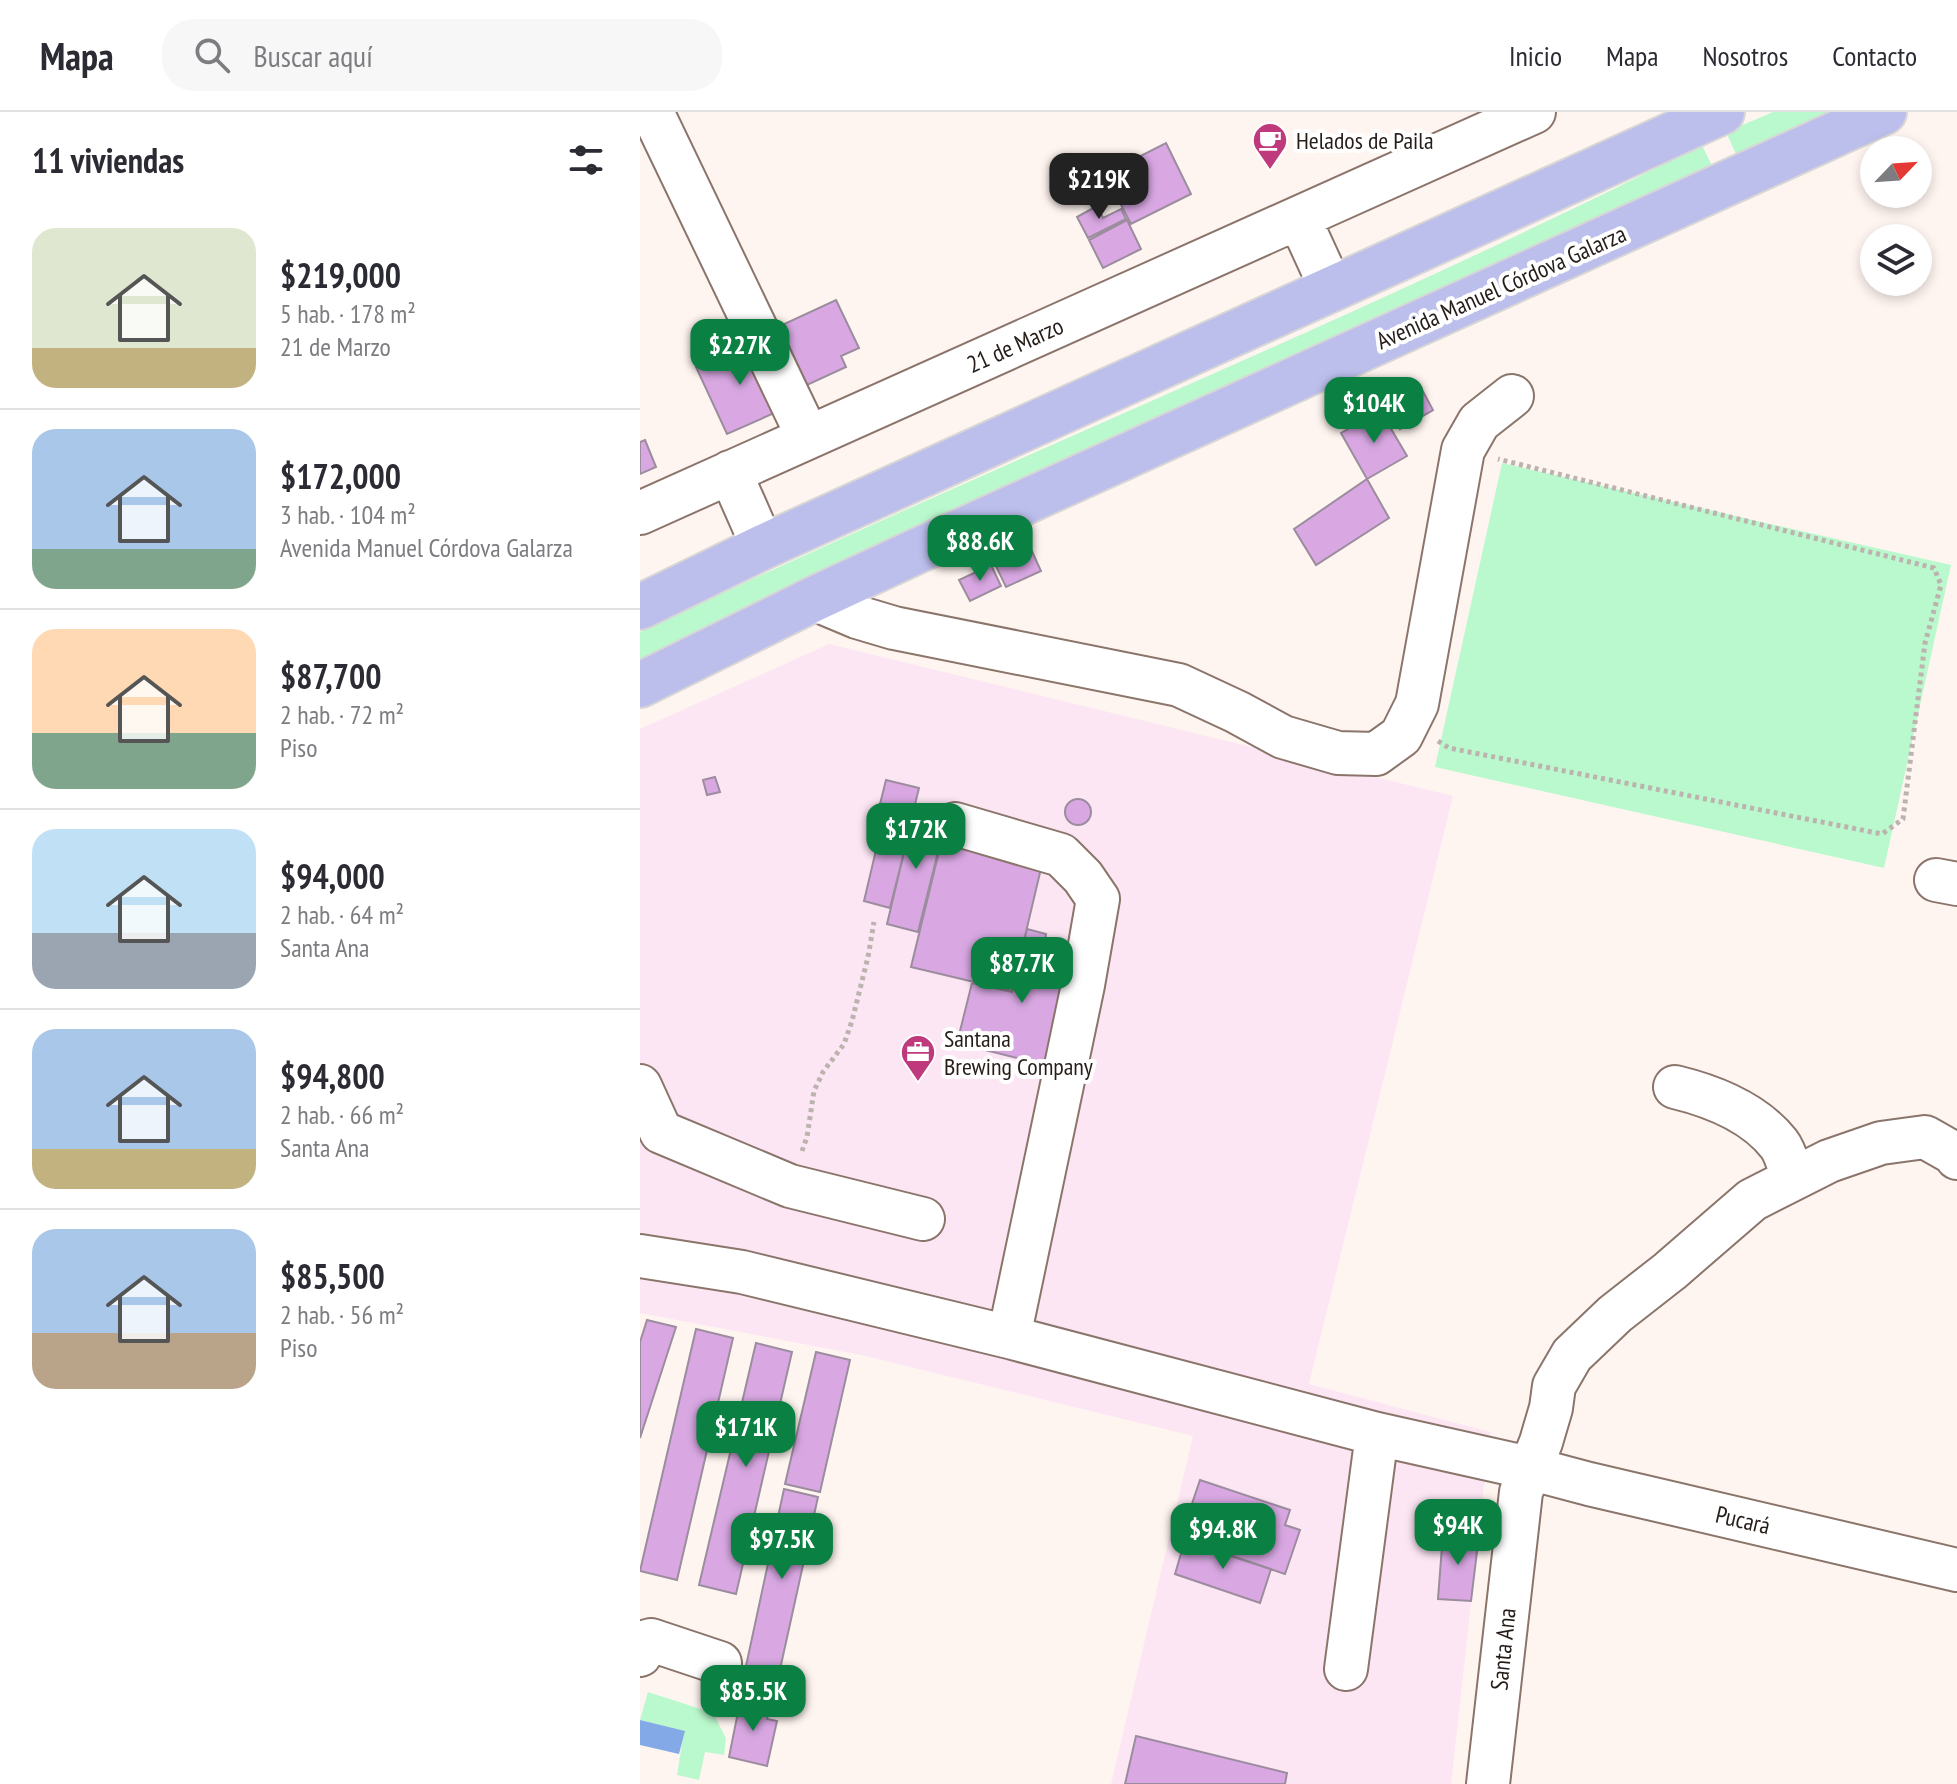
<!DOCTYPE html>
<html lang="es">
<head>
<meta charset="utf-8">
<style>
	body { margin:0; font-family:"PT Sans Narrow",sans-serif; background:#f7f7f7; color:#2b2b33; height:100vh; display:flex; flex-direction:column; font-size:30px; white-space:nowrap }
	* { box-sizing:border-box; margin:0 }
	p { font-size:26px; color:#7c7c81 }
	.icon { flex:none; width:44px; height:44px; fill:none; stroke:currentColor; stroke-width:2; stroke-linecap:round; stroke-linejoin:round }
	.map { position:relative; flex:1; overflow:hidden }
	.side { display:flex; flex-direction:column; background:#fff; width:640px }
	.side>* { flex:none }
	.needle { width:52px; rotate:65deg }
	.controls { position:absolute; left:1220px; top:24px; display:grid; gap:16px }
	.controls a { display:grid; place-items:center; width:72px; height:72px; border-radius:50%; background:#fff; box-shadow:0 4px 12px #0003; font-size:40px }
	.price { position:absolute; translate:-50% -68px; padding:0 18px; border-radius:16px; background:#0b8043; color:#fff; font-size:26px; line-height:52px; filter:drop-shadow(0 2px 4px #0008) }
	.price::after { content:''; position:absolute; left:50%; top:48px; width:24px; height:18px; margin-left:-12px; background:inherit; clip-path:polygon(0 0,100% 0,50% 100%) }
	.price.current { background:#222; color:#fff }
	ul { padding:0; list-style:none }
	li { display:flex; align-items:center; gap:24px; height:200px; padding:0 32px }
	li+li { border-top:2px solid #e1e1e2 }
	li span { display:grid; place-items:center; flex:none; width:224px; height:160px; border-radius:24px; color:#555 }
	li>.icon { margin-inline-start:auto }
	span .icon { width:96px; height:96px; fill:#fffc; stroke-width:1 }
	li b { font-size:34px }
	h2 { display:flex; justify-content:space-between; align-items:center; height:96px; padding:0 32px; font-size:34px }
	header { display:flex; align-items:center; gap:48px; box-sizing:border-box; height:112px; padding:0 40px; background:#fff; border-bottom:2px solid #e1e1e2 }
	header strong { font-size:38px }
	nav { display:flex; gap:44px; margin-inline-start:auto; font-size:28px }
	.search { width:560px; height:72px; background:#f7f7f7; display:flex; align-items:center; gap:20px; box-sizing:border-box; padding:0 28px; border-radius:32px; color:#7c7c81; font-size:30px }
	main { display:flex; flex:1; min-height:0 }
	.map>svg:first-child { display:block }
	.industrial { fill:#fce6f4 }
	.green { fill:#baf9cd }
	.water { fill:#83a9e6 }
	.building { fill:#d9a8e3; stroke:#9b8c9e; stroke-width:2 }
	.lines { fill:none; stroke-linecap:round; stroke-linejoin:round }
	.minor-casing { stroke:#8b756b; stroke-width:46 }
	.major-casing { stroke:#d8d6d6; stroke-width:48 }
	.path { stroke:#bdb3ae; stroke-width:5; stroke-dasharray:4 4; stroke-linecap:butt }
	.minor { stroke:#fff; stroke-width:42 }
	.major { stroke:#bcbfec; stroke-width:44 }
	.labels { text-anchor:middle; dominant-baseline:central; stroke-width:8; stroke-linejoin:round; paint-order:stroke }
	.poi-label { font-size:24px; fill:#261d19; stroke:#fff; text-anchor:start }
	.street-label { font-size:24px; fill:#261d19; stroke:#fff }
</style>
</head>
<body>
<header>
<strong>Mapa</strong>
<div class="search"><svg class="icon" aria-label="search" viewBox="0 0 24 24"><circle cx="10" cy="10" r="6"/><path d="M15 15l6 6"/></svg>Buscar aquí</div>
<nav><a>Inicio</a><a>Mapa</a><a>Nosotros</a><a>Contacto</a></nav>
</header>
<main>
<section class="side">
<h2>11 viviendas<svg class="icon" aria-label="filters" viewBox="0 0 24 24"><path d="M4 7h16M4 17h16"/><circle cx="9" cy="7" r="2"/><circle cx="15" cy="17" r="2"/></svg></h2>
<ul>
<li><span style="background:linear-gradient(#dfe7d0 75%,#c2b280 0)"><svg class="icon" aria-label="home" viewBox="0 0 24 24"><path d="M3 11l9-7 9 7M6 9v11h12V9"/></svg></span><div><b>$219,000</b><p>5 hab. · 178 m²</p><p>21 de Marzo</p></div></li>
<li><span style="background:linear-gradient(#a9c7e8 75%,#7fa58c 0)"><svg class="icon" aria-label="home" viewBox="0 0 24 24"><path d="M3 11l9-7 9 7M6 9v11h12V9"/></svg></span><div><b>$172,000</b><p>3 hab. · 104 m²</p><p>Avenida Manuel Córdova Galarza</p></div></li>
<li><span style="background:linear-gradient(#ffd9b3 65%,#7fa58c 0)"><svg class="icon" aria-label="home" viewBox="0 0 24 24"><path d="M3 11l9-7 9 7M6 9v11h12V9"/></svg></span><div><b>$87,700</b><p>2 hab. · 72 m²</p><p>Piso</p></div></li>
<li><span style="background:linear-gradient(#bfe0f5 65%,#9aa5b1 0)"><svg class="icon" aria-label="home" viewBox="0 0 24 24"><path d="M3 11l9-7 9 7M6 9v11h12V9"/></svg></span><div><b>$94,000</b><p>2 hab. · 64 m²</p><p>Santa Ana</p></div></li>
<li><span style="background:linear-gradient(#a9c7e8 75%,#c2b280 0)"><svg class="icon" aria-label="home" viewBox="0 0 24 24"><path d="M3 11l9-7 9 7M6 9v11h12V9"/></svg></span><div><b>$94,800</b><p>2 hab. · 66 m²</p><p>Santa Ana</p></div></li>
<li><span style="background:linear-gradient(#a9c7e8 65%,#b9a48a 0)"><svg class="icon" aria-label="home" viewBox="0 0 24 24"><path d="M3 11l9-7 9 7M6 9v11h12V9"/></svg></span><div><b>$85,500</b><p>2 hab. · 56 m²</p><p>Piso</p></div></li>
</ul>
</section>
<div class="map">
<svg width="1317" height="1672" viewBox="0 0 1317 1672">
	<rect width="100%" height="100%" fill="#fff5f0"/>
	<path class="industrial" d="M189 532 813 684 669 1272 850 1320 811 1672H471L553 1324 221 1243 0 1201V617Z"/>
	<path class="green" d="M1133 0H1205L1099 49 1086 20Z
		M1062 33 1075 60 169 467 0 548V520L27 507C370 345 723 205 1062 33Z
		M862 351 1311 453 1244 756 795 655Z
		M8 1580 73 1601 86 1626 84 1643 65 1640 59 1668 37 1663 44 1619 0 1608Z"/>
	<path class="water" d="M0 1608 45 1619 39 1642 0 1633Z"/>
	<path class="building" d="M526 31 551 82 491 112 465 62Z
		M457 94 463 106 481 97 486 107 448 126 437 105Z
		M487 108 501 137 463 156 449 128Z
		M196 188 219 236 201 244 206 255 167 273 140 214Z
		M115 228 141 298 87 322 56 255Z
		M779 272 793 298 760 317 746 291Z
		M740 298 767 344 727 367 701 321Z
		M5 328 16 355 0 362V330Z
		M727 367 749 406 676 453 654 417Z
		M390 435 401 459 366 475 355 452Z
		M351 453 361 474 330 489 319 468Z
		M75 665 80 680 67 683 63 668Z
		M246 668 279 676 264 737 231 728Z
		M425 700a13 13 0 1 1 26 0a13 13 0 1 1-26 0Z
		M274 699 306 708 278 820 247 812Z
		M303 723 403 748 372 879 271 855Z
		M237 734 264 740 250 796 224 789Z
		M387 817 406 822 405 828 436 837 409 954 317 931 332 871 372 880Z
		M7 1208 36 1215 0 1326V1230Z
		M56 1217 93 1226 37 1468 0 1459Z
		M116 1231 152 1240 96 1482 59 1473Z
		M176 1240 210 1248 180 1380 145 1372Z
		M560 1368 650 1398 645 1413 660 1418 645 1462 540 1427Z
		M144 1377 178 1385 139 1562 106 1554Z
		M803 1421 839 1423 831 1489 798 1487Z
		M545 1428 631 1457 620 1491 535 1462Z
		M101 1585 131 1592 127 1607 137 1609 127 1654 89 1645Z
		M496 1624 647 1661 645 1672H485Z"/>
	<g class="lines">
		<g class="minor-casing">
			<path id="minor" d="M12 0 168 325
				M659 106 691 176
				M90 360 123 435
				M0 401 894 0
				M174 487 217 505 254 516 539 573 597 600 643 625 698 641 736 642 761 624 777 592 823 338 839 310 872 284
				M315 712 421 743 443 765 458 787 443 873 369 1225
				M1296 768 1317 772
				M0 974 21 1020 150 1074 283 1107
				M1035 975C1072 984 1114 1000 1139 1032 1146 1041 1149 1056 1153 1067
				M0 1144 102 1160 369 1225 737 1322 889 1356 949 1372 1317 1458
				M0 1543 4 1530 11 1528 80 1551
				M706 1557 737 1322
				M848 1672 881 1380 901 1330 911 1296 914 1274 932 1243 975 1202 1030 1159 1112 1088 1189 1049 1241 1031 1285 1025 1315 1042 1317 1046"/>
		</g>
		<g class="major-casing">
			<path id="major" d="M0 495 123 435 1082 0
				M0 573 174 487 277 439 1244 0"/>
		</g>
		<path class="path" d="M798 629 809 636 1242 722 1263 707 1285 531 1301 473 1294 456 858 347
			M162 1039 167 1025 174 979 183 960 204 932 212 909 228 845 234 810"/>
		<use href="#minor" class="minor"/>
		<use href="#major" class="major"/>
	</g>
	<defs>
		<g id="cafe-pin" transform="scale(1.8)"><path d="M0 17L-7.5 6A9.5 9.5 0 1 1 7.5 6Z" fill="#bf3a7c" stroke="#fff"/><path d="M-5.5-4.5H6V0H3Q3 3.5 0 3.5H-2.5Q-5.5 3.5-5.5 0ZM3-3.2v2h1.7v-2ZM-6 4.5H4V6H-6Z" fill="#fff"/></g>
		<g id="office-pin" transform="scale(1.8)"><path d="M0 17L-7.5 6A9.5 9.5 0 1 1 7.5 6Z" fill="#bf3a7c" stroke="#fff"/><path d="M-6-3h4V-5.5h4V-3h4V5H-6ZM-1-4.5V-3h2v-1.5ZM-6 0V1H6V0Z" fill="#fff"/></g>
	</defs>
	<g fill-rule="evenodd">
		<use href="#cafe-pin" x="630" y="28"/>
		<use href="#office-pin" x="278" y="940"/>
	</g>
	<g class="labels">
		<g class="poi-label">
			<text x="656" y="28">Helados de Paila</text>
			<text x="304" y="926">Santana<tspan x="304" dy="28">Brewing Company</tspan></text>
		</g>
		<g class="street-label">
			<text transform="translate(861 175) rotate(-24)">Avenida Manuel Córdova Galarza</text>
			<text transform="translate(375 233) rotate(-24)">21 de Marzo</text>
			<text transform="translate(1103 1408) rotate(13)">Pucará</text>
			<text transform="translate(863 1537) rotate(-84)">Santa Ana</text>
		</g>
	</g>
</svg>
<div class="controls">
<a><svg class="needle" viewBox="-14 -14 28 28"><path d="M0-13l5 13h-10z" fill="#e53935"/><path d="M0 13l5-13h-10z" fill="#7c7c81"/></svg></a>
<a><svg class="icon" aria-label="layers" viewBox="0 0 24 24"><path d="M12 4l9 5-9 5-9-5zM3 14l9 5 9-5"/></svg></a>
</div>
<b class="price current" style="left:459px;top:109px">$219K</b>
<b class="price" style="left:100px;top:275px">$227K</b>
<b class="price" style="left:734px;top:333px">$104K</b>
<b class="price" style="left:340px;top:471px">$88.6K</b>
<b class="price" style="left:276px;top:759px">$172K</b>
<b class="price" style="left:382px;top:893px">$87.7K</b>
<b class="price" style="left:106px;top:1357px">$171K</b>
<b class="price" style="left:818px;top:1455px">$94K</b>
<b class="price" style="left:583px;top:1459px">$94.8K</b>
<b class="price" style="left:142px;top:1469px">$97.5K</b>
<b class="price" style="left:113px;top:1621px">$85.5K</b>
</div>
</main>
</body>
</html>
